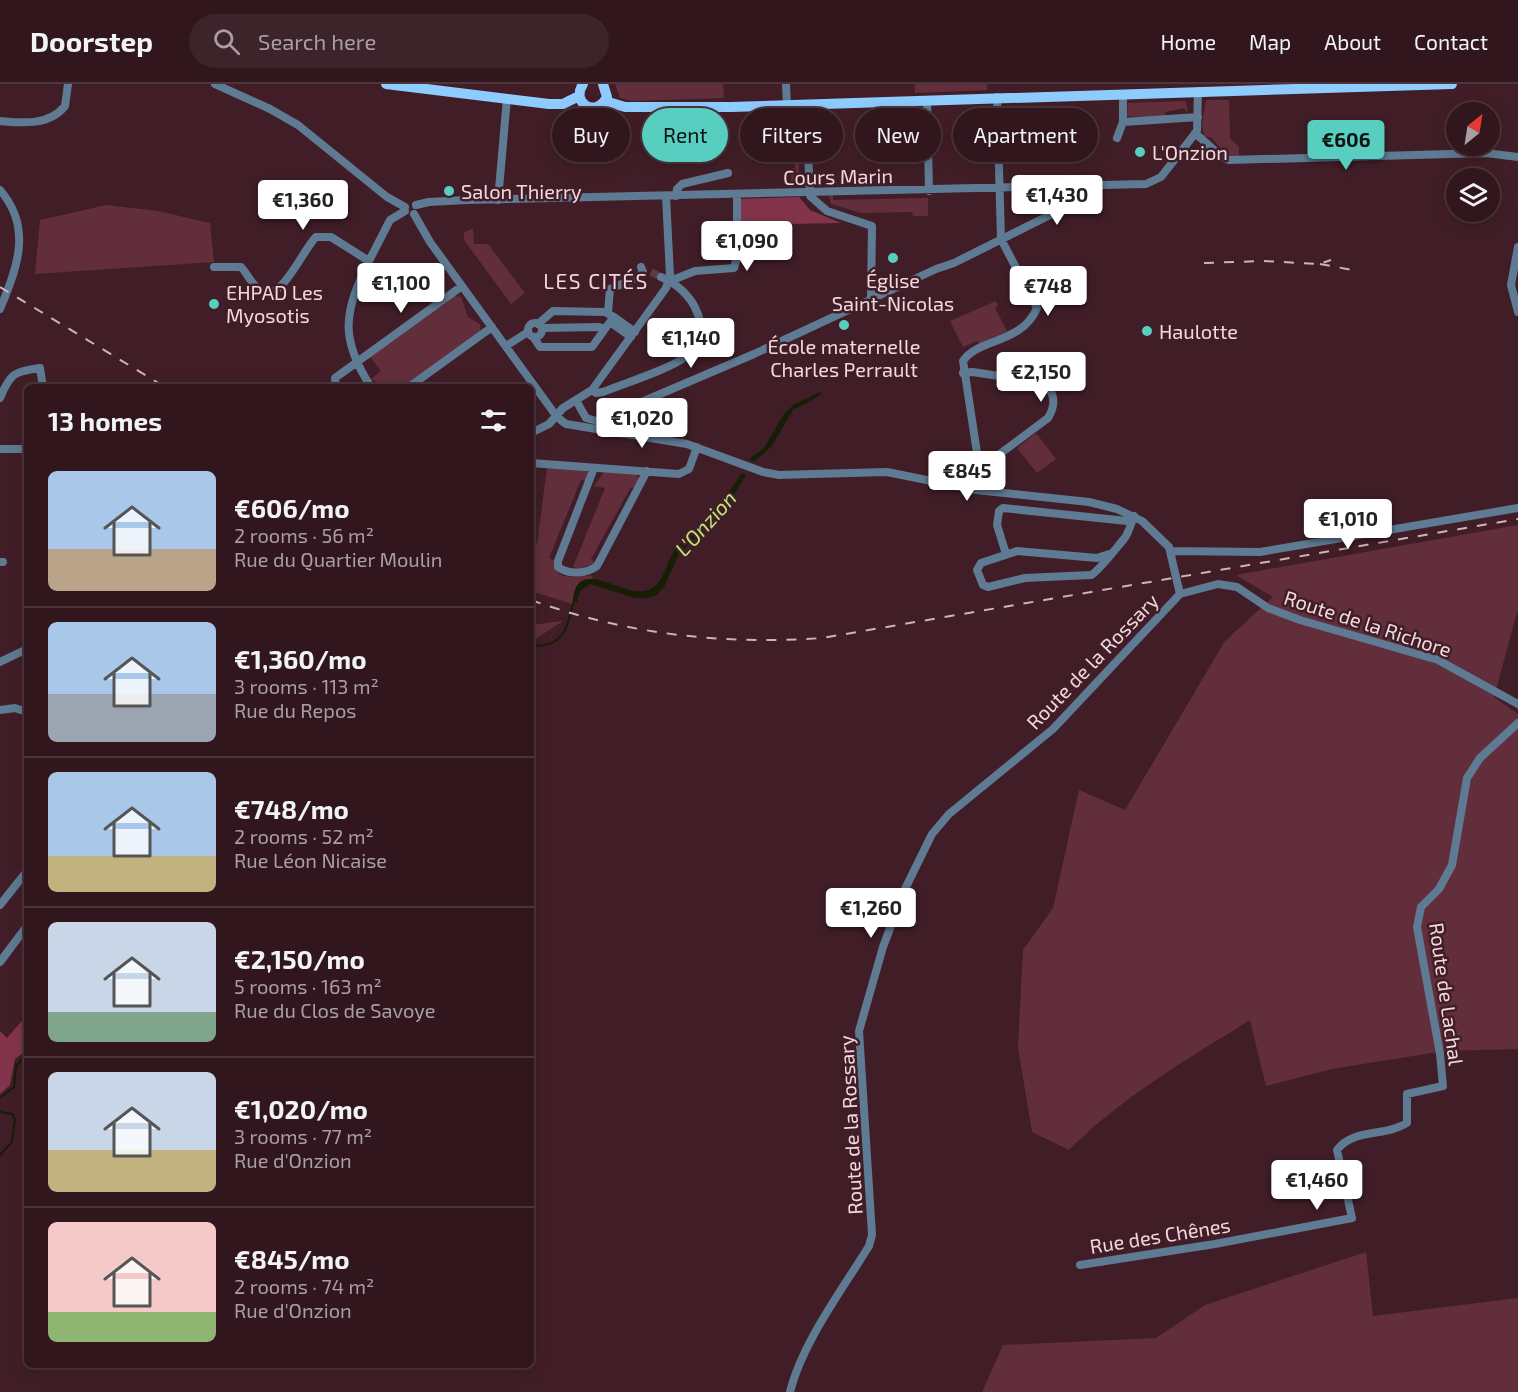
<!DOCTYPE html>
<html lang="en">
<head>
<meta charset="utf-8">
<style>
	body { margin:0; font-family:"Exo 2",sans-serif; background:#3d232a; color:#f1f3f6; height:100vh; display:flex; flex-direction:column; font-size:22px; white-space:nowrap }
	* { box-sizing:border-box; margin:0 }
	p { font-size:20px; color:#a89fa4 }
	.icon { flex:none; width:33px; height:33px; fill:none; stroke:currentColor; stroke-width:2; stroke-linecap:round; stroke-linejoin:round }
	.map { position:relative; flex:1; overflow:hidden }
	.panel { position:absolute; left:24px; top:300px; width:510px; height:984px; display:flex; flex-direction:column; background:#31161d; border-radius:9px; box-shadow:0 3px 15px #0003,0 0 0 2px #4c353b }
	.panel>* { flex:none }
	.top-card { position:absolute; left:552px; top:24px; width:570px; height:54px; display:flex; gap:12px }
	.needle { width:39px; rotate:30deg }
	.controls { position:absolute; left:1446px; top:18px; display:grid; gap:12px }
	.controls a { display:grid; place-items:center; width:54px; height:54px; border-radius:50%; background:#31161d; box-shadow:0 3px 15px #0003,0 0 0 2px #4c353b; font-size:30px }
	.price { position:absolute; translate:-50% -51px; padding:0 14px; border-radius:6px; background:#fff; color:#222; font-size:20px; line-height:39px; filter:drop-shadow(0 2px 3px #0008) }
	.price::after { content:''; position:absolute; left:50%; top:36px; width:18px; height:14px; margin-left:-9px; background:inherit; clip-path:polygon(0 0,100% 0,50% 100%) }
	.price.on { background:#58cec0; color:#111 }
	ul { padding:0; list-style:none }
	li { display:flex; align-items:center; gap:18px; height:150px; padding:0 24px }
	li+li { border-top:2px solid #4c353b }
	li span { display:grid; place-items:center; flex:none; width:168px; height:120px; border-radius:9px; color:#555 }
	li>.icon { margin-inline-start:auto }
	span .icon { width:72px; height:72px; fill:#fffc; stroke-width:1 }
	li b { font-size:26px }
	h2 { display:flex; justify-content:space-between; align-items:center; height:72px; padding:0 24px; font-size:26px }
	.pill { padding:0 21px; border-radius:27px; background:#31161d; box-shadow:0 3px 15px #0003,0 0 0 2px #4c353b; font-size:21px; line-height:54px }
	.pill.on { background:#58cec0; color:#111 }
	header { display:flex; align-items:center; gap:36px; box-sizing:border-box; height:84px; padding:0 30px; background:#31161d; border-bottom:2px solid #4c353b }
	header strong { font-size:28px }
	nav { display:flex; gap:33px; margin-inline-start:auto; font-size:21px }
	.search { width:420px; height:54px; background:#3d232a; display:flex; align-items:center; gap:15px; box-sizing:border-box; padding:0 21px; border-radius:33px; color:#a89fa4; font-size:22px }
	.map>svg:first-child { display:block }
	.green { fill:#622e3c }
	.forest { fill:#83344b }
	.water { fill:#161e05 }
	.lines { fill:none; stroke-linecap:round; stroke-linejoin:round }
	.stream { stroke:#161e05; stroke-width:2 }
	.minor-tunnel { stroke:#5c3a42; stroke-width:8; stroke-dasharray:8 4; stroke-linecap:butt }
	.minor { stroke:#5e7b93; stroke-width:8 }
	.major { stroke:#8fccfe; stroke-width:10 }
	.rail { stroke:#ceb3b9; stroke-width:2; stroke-dasharray:10 10; stroke-linecap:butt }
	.poi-dot { fill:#58cec0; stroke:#411e27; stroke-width:2 }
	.labels { text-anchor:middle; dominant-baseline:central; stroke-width:5; stroke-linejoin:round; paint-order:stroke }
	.poi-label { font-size:20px; fill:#f2d9de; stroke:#411e27; text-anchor:start }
	.street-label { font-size:20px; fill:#f2d9de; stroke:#411e27 }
	.neighbourhood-label { font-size:21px; letter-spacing:1.5px; fill:#f2d9de; stroke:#411e27 }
	.water-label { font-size:21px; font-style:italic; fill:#c0e478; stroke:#411e27 }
</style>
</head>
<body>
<header>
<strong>Doorstep</strong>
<div class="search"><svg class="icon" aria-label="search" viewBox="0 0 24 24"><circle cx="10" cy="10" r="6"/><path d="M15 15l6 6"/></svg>Search here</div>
<nav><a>Home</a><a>Map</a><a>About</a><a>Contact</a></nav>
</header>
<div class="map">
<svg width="1518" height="1308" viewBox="0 0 1518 1308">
	<rect width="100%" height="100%" fill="#411e27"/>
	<path class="green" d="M615 0H723L724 14 631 17 620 14Z
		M915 0H987V6L915 9Z
		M1206 16H1229L1230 54 1239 63V72H1227L1212 54 1204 52 1202 41Z
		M1185 17 1188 25 1186 29 1185 24 1165 28 1166 34 1127 32 1128 19Z
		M791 64H799V98H791L792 84H795V80H791Z
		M828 110H833V116L928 114V132H913L912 128 861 129 831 120Z
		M106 121 158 127 210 139 214 178 35 190 40 136Z
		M473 144 474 160H488L525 209 511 220 464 156V149Z
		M454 212 461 213 468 233 480 240V247L403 303H380L377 298 371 295 381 287 370 273Z
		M996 217 998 222 995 224 1007 247 979 260 977 257 963 263 950 237Z
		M1036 349 1056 375 1037 389 1017 364Z
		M547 383 586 387 588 390 586 397 581 396 549 474 554 477C554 498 577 493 591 491L593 495 577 501 572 520 531 507V460H537Z
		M604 388 637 391 640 395 637 405 631 403 591 475 595 479 579 485 573 483 605 404 594 402Z
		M1518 441V525L1494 613 1518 630V965L1444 967 1332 985 1266 1002 1250 936C1186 976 1122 1013 1069 1066L1032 1048 1018 964 1023 866 1053 824 1079 706 1125 726 1225 557 1273 513 1236 491Z
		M563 537 531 558V541Z
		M1366 1168 1373 1232 1518 1214V1308H982L1003 1261 1156 1254 1205 1221Z"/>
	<path class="forest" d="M799 113 810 126 841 139 741 141 740 115Z
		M27 931V966L15 975 10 1001 0 1010V947L7 954Z"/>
	<path class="water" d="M820 308 821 311 793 326 771 363 754 378 749 375 764 364 784 330 793 321Z
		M742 389 746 391 728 421 679 470 664 503 657 511 648 514H635L590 500 580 507 577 518 573 517C576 469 626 516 648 506 664 500 665 481 673 469 681 457 692 449 702 439 717 423 730 407 742 389Z"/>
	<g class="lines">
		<path class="stream" d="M531 562C565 564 567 543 574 516
			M0 1014 14 1003 16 982 27 970
			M0 1028 12 1030 15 1035 12 1058 0 1071"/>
		<path class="minor-tunnel" d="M651 188 661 193"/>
		<path class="minor" d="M215 0 270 25 298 41 387 113 405 123
			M786 0 787 21
			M1123 10V38
			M927 16 929 107
			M806 21 810 112 827 127 872 142 871 214
			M0 37C22 39 49 42 65 22L68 0
			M1195 49 1223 74 1229 76 1486 69 1518 73
			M1117 54 1123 38 1198 33
			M0 106C33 144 17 184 0 225
			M676 112 677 105 682 100 728 89
			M498 116 507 14
			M416 121 429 118 467 116 1146 100 1161 93 1197 47 1198 7
			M414 130 430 158 557 333 566 340 687 360 763 388 779 391 887 388 976 406 1089 418 1117 425 1142 437 1169 463 1180 510 1218 500 1237 503 1268 524 1300 536 1438 576 1518 620
			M1518 163 1511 201 1518 228
			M369 177C344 228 339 254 371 303
			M214 183H241C248 190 253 204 263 208 282 217 304 164 316 153H331L369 177 390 136 405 127
			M670 197 695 187 734 184 737 174V111
			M608 228 610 205 638 193 643 188 641 183
			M614 233 635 248
			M528 246a7 7 0 1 1 14 0a7 7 0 1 1-14 0Z
			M538 240 553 227 605 228 614 233 610 238 631 253
			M542 244 599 243 605 245
			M534 254 540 263H592L610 238
			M506 262 528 248
			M963 289 973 288 1038 298C1055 303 1057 320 1048 334L985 381 979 382
			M1044 299 1051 288 1062 280
			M336 303 335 294 462 202
			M409 303 492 243
			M592 306 596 309 603 308C625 299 671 285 688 271 700 261 703 241 697 228 691 212 676 199 661 193
			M0 314C10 290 14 287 40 284L43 303
			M577 318 586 334 597 337 754 270 936 185 954 179 1068 122 1075 116 1076 102
			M531 349 549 340 563 324 592 306 666 204 670 192 666 112
			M0 365H27
			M531 379 679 390 689 385 697 363
			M594 384 558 477V483C569 491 586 490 597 482L647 387
			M976 406 979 382 963 277C978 254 1022 260 1037 224L1001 155 997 13
			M1171 467 1260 468 1518 424
			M1006 470 997 441 999 427 1003 424 1127 437 1132 436
			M1109 470 1097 474 1017 467 981 479 977 486 983 501 988 503 1025 494 1091 491C1098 488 1117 463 1124 455 1129 449 1131 439 1134 432
			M0 478H3
			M0 578 27 565
			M0 626 15 624 27 628
			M27 667V670
			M0 821 27 787
			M0 878 27 842
			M1080 1181 1215 1160 1352 1134 1337 1066C1353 1044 1385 1053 1407 1039V1010L1443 1002 1440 970 1417 843 1421 823 1439 805 1452 781 1467 694 1480 674 1518 639
			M790 1308C802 1259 842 1206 869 1162L872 1151 859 947 883 863 904 807 932 750 949 730 1053 645 1180 510"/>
		<path class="major" d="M386 0 549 20H563L579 12
			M583 0C570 20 597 34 607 13L603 0
			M605 17 625 23H731L1452 0"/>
		<path class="rail" d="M1204 179 1264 177 1319 180 1331 176
			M1320 180 1358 187
			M0 203 165 303
			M531 516C625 550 722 561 822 554L1518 435"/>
	</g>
	<g class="poi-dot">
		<circle cx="1140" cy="68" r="6"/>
		<circle cx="449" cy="107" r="6"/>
		<circle cx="893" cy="174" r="6"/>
		<circle cx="214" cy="220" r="6"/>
		<circle cx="844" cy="241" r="6"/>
		<circle cx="1147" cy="247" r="6"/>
	</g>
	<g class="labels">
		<g class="poi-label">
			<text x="1152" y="68">L'Onzion</text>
			<text x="461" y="107">Salon Thierry</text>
			<text x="893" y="196" text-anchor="middle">Église<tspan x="893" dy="23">Saint-Nicolas</tspan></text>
			<text x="226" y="208">EHPAD Les<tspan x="226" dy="23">Myosotis</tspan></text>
			<text x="1159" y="247">Haulotte</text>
			<text x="844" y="262" text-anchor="middle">École maternelle<tspan x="844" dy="23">Charles Perrault</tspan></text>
		</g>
		<g class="street-label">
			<text transform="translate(838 92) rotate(-1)">Cours Marin</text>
			<text transform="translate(1368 539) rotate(18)">Route de la Richore</text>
			<text transform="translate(1092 577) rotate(-46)">Route de la Rossary</text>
			<text transform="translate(1447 910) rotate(82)">Route de Lachal</text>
			<text transform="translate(850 1041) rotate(-93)">Route de la Rossary</text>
			<text transform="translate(1160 1151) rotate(-9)">Rue des Chênes</text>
		</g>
		<g class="neighbourhood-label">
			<text x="596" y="196">LES CITÉS</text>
		</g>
		<g class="water-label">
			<text transform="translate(705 439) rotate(-48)">L'Onzion</text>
		</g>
	</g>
</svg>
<div class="controls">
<a><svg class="needle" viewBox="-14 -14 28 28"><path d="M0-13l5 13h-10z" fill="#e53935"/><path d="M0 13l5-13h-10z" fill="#a89fa4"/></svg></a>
<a><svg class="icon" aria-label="layers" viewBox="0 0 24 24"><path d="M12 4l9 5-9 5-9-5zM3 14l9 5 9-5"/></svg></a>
</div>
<b class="price on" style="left:1346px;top:87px">€606</b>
<b class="price" style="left:1057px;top:142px">€1,430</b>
<b class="price" style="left:303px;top:147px">€1,360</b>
<b class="price" style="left:747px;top:188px">€1,090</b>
<b class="price" style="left:401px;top:230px">€1,100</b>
<b class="price" style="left:1048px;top:233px">€748</b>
<b class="price" style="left:691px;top:285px">€1,140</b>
<b class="price" style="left:1041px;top:319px">€2,150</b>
<b class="price" style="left:642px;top:365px">€1,020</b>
<b class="price" style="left:967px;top:418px">€845</b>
<b class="price" style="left:1348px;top:466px">€1,010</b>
<b class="price" style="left:871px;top:855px">€1,260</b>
<b class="price" style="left:1317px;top:1127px">€1,460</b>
<div class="top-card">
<a class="pill">Buy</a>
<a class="pill on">Rent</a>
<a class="pill">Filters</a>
<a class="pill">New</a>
<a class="pill">Apartment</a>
</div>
<section class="panel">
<h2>13 homes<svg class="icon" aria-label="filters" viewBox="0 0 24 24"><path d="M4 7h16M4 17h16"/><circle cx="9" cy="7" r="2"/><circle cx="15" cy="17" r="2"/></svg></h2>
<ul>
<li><span style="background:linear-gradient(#a9c7e8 65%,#b9a48a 0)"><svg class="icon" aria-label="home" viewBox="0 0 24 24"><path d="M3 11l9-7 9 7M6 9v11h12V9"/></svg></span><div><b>€606/mo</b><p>2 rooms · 56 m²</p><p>Rue du Quartier Moulin</p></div></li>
<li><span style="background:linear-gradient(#a9c7e8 60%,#9aa5b1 0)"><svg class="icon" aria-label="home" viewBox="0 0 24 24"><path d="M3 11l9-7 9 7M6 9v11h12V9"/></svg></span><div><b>€1,360/mo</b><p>3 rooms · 113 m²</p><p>Rue du Repos</p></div></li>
<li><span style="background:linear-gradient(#a9c7e8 70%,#c2b280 0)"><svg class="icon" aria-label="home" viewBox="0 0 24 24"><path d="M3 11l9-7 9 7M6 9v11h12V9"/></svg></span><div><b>€748/mo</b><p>2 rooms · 52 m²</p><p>Rue Léon Nicaise</p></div></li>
<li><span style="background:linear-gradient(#c9d6e8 75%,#7fa58c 0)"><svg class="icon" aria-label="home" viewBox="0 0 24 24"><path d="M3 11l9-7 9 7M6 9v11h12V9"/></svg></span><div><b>€2,150/mo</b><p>5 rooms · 163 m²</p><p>Rue du Clos de Savoye</p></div></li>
<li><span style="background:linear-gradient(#c9d6e8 65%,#c2b280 0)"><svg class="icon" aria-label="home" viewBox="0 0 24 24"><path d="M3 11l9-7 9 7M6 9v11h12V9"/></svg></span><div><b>€1,020/mo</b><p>3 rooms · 77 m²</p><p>Rue d'Onzion</p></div></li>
<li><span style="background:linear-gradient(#f6c9c9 75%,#8fb573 0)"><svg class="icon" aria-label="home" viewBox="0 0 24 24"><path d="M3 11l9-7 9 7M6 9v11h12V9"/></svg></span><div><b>€845/mo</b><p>2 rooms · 74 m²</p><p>Rue d'Onzion</p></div></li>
</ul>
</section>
</div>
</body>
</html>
